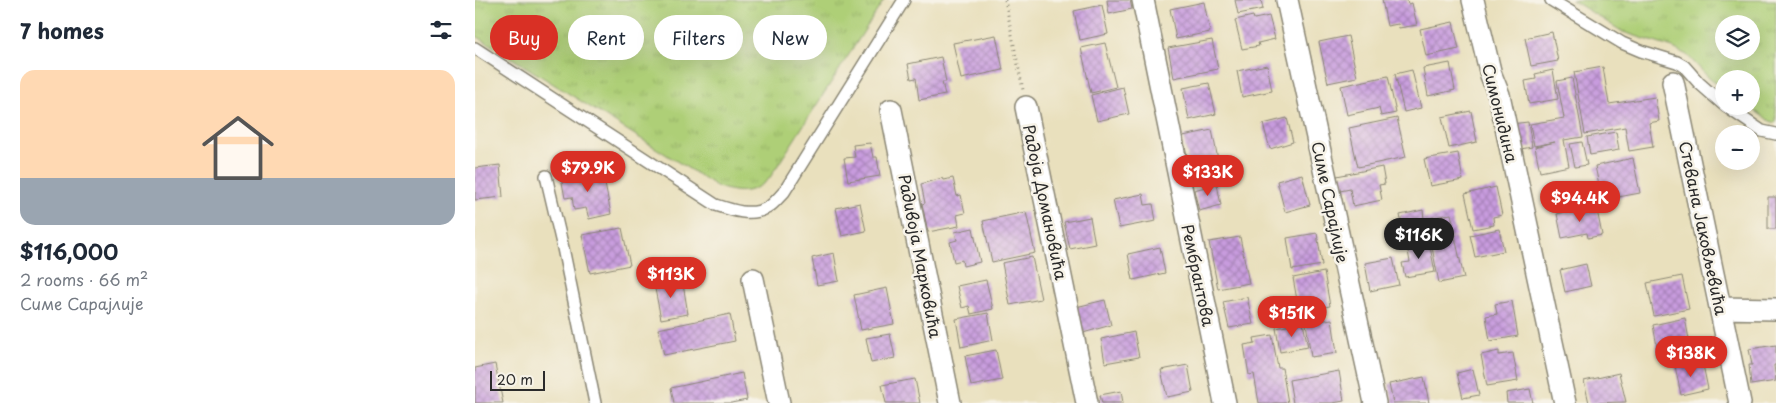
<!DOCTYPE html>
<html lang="en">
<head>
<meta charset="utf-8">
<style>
	body { margin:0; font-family:"Playpen Sans",sans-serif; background:#f2f2f3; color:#1f2937; height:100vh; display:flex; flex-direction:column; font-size:19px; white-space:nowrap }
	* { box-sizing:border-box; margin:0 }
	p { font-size:16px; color:#747a83 }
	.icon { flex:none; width:28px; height:28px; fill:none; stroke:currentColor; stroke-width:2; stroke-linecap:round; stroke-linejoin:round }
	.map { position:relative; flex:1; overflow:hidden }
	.details { display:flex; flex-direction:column; background:#fff; width:475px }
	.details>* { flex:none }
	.top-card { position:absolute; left:15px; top:15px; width:475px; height:45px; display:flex; gap:10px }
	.tools { position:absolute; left:1240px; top:15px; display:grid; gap:10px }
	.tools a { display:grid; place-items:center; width:45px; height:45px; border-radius:50%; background:#fff; box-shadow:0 5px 20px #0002; font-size:25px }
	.scale { position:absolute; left:15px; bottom:12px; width:55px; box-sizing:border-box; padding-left:5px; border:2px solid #2b2b2b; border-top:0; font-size:14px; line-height:18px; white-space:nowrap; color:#2b2b2b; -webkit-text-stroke:4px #f7f3e8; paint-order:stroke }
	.price { position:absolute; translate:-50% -42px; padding:0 11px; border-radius:18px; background:#d93025; color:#fff; font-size:16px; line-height:32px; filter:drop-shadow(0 1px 2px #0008) }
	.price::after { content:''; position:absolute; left:50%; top:30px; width:15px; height:11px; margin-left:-8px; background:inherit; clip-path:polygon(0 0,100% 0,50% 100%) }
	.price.active { background:#222; color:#fff }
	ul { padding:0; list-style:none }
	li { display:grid; align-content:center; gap:10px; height:265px; padding:0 20px }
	li span { display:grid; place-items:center; height:155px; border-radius:15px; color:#555 }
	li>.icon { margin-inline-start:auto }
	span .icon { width:90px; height:90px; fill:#fffc; stroke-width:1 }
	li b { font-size:21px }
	h2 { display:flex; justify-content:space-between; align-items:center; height:60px; padding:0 20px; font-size:21px }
	.tag { padding:0 18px; border-radius:22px; background:#fff; box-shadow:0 5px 20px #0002; font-size:18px; line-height:45px }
	.tag.active { background:#d93025; color:#fff }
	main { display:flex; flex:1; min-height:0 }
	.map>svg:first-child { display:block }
	.grass { fill:url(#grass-tufts); stroke:#6c7d51; fill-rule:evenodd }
	.building { fill:url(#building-cross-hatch) }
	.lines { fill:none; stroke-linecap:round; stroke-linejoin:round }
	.service-casing { stroke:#8a8674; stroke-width:14 }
	.minor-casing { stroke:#8a8674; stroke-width:24 }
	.path { stroke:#8a8674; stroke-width:3; stroke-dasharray:1 4; stroke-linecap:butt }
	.service { stroke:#fff; stroke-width:11 }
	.minor { stroke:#fff; stroke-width:21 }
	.labels { text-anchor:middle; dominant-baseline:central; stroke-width:5; stroke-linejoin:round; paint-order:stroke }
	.street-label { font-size:16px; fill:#2b2b2b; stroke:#f7f3e8 }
</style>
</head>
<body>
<main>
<section class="details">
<h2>7 homes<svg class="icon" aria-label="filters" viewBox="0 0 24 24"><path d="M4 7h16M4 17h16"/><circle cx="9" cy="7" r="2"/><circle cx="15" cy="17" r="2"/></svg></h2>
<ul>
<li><span style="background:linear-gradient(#ffd9b3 70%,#9aa5b1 0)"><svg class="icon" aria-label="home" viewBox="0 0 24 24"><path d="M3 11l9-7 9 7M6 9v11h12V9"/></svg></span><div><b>$116,000</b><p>2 rooms · 66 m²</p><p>Симе Сарајлије</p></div></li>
</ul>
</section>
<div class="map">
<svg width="1301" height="403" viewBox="0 0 1301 403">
	<defs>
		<pattern id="grass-tufts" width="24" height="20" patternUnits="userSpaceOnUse" patternTransform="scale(1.25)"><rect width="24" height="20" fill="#aecf77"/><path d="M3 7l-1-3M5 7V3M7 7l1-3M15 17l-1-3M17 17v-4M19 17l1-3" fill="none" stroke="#96b267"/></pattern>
		<pattern id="building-cross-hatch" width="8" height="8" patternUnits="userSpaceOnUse" patternTransform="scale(1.25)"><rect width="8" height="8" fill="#c89bde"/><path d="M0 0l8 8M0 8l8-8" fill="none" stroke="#a37fb4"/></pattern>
	</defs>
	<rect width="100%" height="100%" fill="#f7f3e8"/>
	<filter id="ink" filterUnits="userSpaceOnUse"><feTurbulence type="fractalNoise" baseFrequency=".02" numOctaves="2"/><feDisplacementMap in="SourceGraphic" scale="10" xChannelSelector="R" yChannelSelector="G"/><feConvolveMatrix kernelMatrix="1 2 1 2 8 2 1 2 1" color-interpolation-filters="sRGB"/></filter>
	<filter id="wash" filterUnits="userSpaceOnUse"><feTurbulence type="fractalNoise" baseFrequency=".0096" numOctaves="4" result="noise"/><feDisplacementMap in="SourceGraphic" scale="20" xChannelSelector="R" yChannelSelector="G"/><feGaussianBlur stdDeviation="1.12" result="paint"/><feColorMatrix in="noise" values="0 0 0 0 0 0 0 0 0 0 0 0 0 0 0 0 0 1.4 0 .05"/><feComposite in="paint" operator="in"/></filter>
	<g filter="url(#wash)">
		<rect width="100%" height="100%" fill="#e9e0bd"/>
		<path class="grass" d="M0 0H409L294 179C276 194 265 194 243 187L0 35Z
			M1097 0H1301V123L1295 121 1273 106H1276V79H1249V89L1235 79 1212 55 1198 48 1148 32ZM1249 24H1276V51H1249Z"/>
		<g id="blocks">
			<path class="building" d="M632 0H655L657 9 634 14Z
				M760 0H786L788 9 763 14Z
				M907 0H932L933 4 937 3 942 25 924 28 923 24 912 26Z
				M729 2 735 32 701 39 695 9Z
				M627 5 633 34 605 40 599 11Z
				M778 16 779 19 794 16 800 39 783 43 784 46 767 49 760 20Z
				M978 22 984 49 951 56 945 29Z
				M1077 32 1083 61 1056 66 1050 38Z
				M521 35 528 70 486 79 478 43Z
				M873 36 882 77 853 83 844 42Z
				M737 40 743 69 699 78 693 48Z
				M630 43 641 87 616 93 606 48Z
				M466 57 471 82H467L470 95 444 100 441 78 436 79 433 64Z
				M975 63 980 90 953 96 948 68Z
				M792 65 797 91 767 97 762 71Z
				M1128 67 1134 104 1180 97 1184 121 1174 123 1178 147 1154 151 1150 127 1110 134 1099 72Z
				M937 70 946 108 929 112 920 74Z
				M1078 70 1083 99 1054 104 1050 81 1061 79 1060 74Z
				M913 76 921 113 906 116 904 108 872 115 866 86Z
				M1097 78 1108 137 1089 140 1094 166 1065 172 1060 147 1080 142 1059 146 1055 124 1089 118 1082 81Z
				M734 83 741 114 714 120 708 88Z
				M648 87 654 114 622 121 616 95Z
				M996 111 1002 142 974 148 967 117Z
				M812 118 818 142 795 149 788 124Z
				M922 118 931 157 883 167 874 128Z
				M1053 122 1057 147 1040 150 1036 124Z
				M737 130 745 169 716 175 708 136Z
				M1141 132 1144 150 1115 155 1112 137Z
				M1107 142 1112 165 1100 167 1095 144Z
				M395 143 398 157H402L405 176 373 181 369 158 380 157 378 145Z
				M983 153 988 180 955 186 949 159Z
				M1158 158 1165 193 1127 200 1120 166Z
				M25 165 28 197 0 200V168Z
				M907 167 910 184 904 185 907 200 878 206 875 189 865 191 862 176Z
				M127 169 136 214 114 219 111 208 99 210 97 197 90 198 86 177Z
				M827 174 835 205 810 212 802 181Z
				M467 178 468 180 478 178 482 196 486 195 490 213 482 215 484 226 453 232 447 204 450 203 446 184Z
				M742 184 746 205 724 211 719 190Z
				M1021 187 1027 215 1018 217 1019 225 998 229 990 194Z
				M668 194 670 205 678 204 681 221 644 228 638 200Z
				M1293 197H1301V229H1293Z
				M385 203 391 231 367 236 361 208Z
				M1121 205 1127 235 1113 238 1112 233 1087 238 1082 214Z
				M948 210 949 219 976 214 981 236 931 245 925 215Z
				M551 212 560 253 517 262 508 221Z
				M615 217 620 244 595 249 589 222Z
				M147 228 155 265 115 273 107 235Z
				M498 228 505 262 488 266 487 260 479 262 475 242 482 240 480 232Z
				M1024 229 1029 251 1000 257 995 235Z
				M842 233 847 265 817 270 812 238Z
				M765 237 774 283 743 289 734 242Z
				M980 237 989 278 964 283 956 242Z
				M954 242 960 272 930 277 927 263 935 262 932 246Z
				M685 247 690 273 658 280 653 254Z
				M359 253 364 281 342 285 337 258Z
				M557 257 566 299 535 305 527 263Z
				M918 258 924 285 895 291 890 263Z
				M1111 264 1116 286 1090 292 1085 270Z
				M849 272 855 306 824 311 818 278Z
				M1207 276 1214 309 1179 316 1172 283Z
				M207 278 213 314 186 319 179 284Z
				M511 280 518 309 496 314 494 306 487 308 482 286Z
				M412 288 419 324 386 330 379 295Z
				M772 297 778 324 754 328 748 302Z
				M630 300 636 325 608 333 601 307Z
				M1037 301 1043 336 1015 341 1011 316 1022 314 1020 304Z
				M513 313 518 340 486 347 481 319Z
				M255 314 260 341 189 355 183 329Z
				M1210 318 1216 350 1184 357 1178 325Z
				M857 319 862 353 836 357 831 323Z
				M828 323 833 347 805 352 801 328Z
				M659 332 664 357 630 363 626 339Z
				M415 334 420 358 396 363 391 338Z
				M797 335 803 368H807L813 403H784L779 374 774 375 769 345 780 343 779 338Z
				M1301 345V365H1299L1301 381 1276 385 1274 365H1277L1274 349Z
				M521 350 527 380 496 386 490 356Z
				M1024 351V355L1038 353 1043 381 1012 386 1006 355Z
				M1227 360 1233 389 1206 395 1200 366Z
				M20 364 28 403H0V368Z
				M713 365 718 392 692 397 686 370Z
				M998 369 1004 395 988 398 982 373Z
				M864 371 869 401 858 403H818L814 380Z
				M267 373 272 400 256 403H199L196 388Z
				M1144 373 1151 402 1114 403 1109 381Z
				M949 377 954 403H918L914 384Z
				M440 379 445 403H411L407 385Z
				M1055 389 1058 403H1032L1031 393Z
				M646 391 648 403H627L625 395Z"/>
		</g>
	</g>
	<g filter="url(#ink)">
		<use href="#blocks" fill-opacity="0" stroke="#8a8674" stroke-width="1"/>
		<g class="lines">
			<g class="service-casing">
				<path id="service" d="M1076 0 1147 43 1166 51 1202 62 1209 66 1224 83 1249 105
					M0 48 241 205C256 210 276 217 292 208 298 205 304 197 309 192L429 0
					M1250 106 1287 131 1301 134
					M71 176 88 248 120 403"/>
			</g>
			<g class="minor-casing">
				<path id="minor" d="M668 0 750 403
					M812 0 900 403
					M998 0 1016 75 1024 95 1090 403
					M1198 82 1265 403
					M551 107 612 403
					M416 110 475 403
					M278 279 304 403
					M1245 308 1301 309"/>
			</g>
			<path class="path" d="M530 0 548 90"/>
			<use href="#service" class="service"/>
			<use href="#minor" class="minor"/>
		</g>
	</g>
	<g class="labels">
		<g class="street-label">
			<text transform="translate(1026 113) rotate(76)">Симонидина</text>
			<text transform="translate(571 202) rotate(78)">Радоја Домановића</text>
			<text transform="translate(856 202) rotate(78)">Симе Сарајлије</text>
			<text transform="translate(1229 228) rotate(78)">Стевана Јаковљевића</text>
			<text transform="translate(446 256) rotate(79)">Радивоја Марковића</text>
			<text transform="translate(724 275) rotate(78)">Рембрантова</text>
		</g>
	</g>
</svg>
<div class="tools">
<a><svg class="icon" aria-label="layers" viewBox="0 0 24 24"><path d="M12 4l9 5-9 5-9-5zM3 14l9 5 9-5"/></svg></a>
<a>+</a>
<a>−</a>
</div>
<div class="scale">20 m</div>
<b class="price" style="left:113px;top:193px">$79.9K</b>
<b class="price" style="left:733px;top:197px">$133K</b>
<b class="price" style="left:1105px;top:223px">$94.4K</b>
<b class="price active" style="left:944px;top:260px">$116K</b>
<b class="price" style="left:196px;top:299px">$113K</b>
<b class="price" style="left:817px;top:338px">$151K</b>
<b class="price" style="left:1216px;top:378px">$138K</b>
<div class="top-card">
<a class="tag active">Buy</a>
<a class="tag">Rent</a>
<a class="tag">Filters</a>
<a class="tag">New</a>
</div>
</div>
</main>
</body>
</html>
